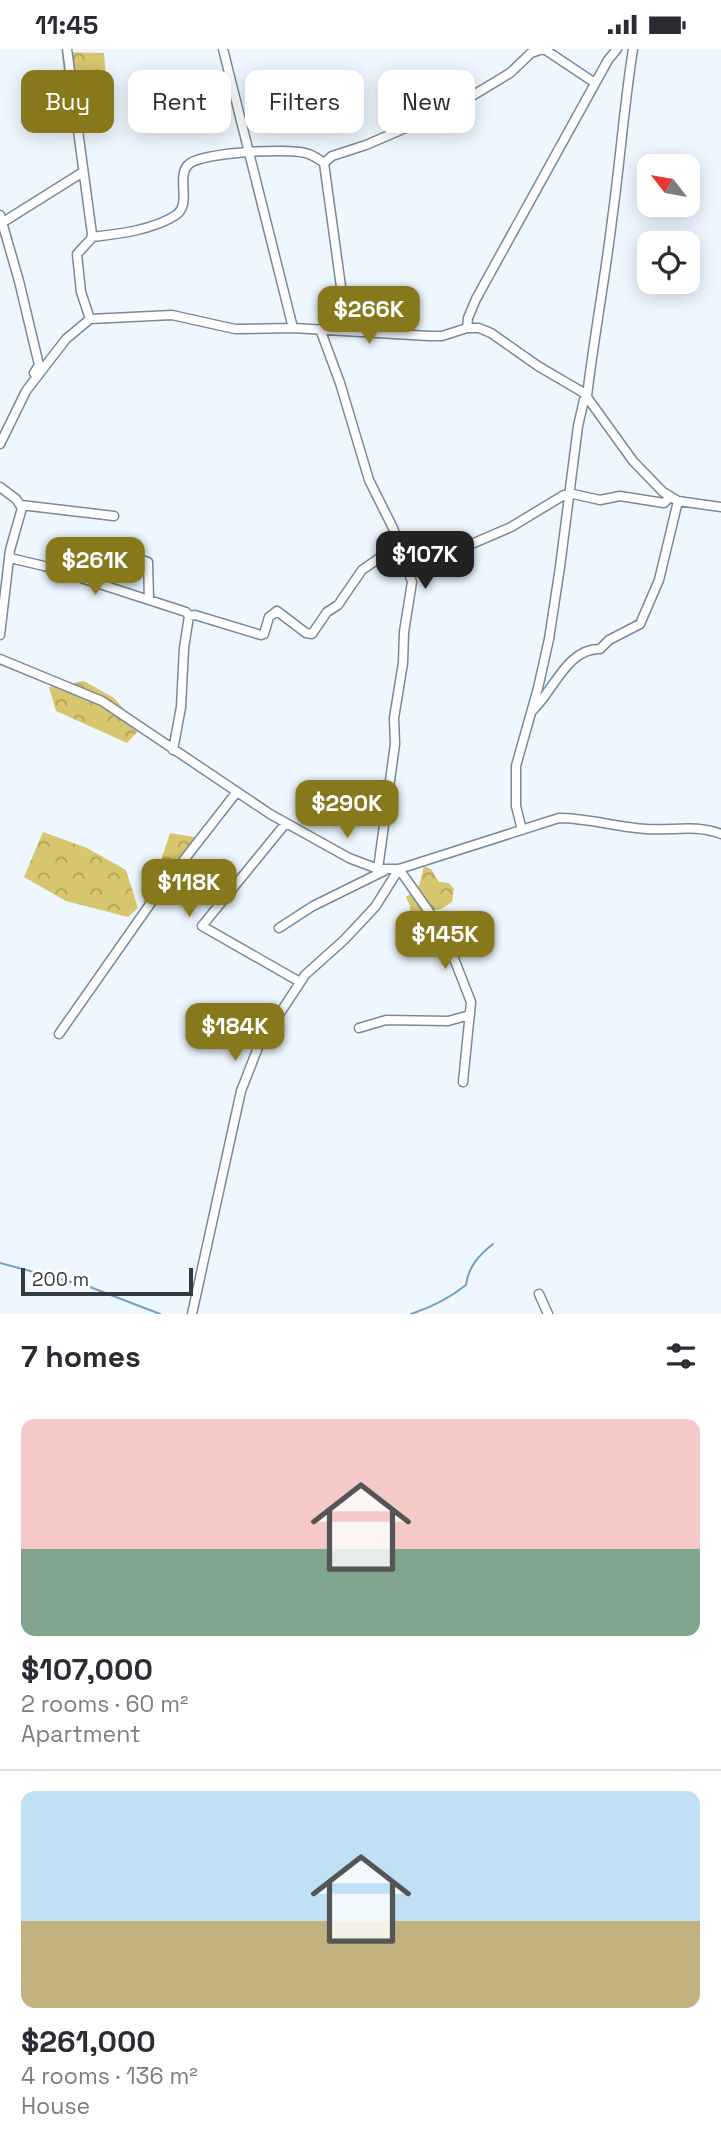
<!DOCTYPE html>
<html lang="en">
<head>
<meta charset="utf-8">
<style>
	body { margin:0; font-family:"Space Grotesk",sans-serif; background:#f7f7f7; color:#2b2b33; height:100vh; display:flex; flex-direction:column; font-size:26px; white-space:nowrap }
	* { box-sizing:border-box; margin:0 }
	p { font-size:23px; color:#7c7c81 }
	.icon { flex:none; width:38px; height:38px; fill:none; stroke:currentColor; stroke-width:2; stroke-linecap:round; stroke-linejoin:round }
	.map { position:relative; height:1265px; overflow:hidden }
	.side { display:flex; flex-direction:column; background:#fff; flex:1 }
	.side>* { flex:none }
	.top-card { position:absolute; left:21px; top:21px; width:679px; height:63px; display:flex; gap:14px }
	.needle { width:46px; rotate:301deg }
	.controls { position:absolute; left:637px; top:105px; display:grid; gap:14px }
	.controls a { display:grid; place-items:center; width:63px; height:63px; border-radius:14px; background:#fff; box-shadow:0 4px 18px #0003; font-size:35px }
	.scale { position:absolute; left:21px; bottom:18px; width:172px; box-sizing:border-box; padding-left:7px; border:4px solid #313a41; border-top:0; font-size:19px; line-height:24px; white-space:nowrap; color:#313a41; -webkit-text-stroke:5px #fff; paint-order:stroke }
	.price { position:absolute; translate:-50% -60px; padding:0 16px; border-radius:14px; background:#88781c; color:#fff; font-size:23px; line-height:46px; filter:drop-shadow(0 2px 4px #0008) }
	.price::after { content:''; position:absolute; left:50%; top:42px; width:21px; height:16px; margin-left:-10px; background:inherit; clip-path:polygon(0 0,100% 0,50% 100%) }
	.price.active { background:#222; color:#fff }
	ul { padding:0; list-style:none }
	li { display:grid; align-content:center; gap:14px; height:371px; padding:0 21px }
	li+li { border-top:2px solid #e1e1e2 }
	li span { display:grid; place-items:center; height:217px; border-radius:14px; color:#555 }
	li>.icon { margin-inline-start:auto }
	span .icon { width:126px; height:126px; fill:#fffc; stroke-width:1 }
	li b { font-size:30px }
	h2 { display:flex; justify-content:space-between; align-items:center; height:84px; padding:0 21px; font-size:30px }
	.chip { padding:0 24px; border-radius:14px; background:#fff; box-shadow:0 4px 18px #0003; font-size:24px; line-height:63px }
	.chip.active { background:#88781c; color:#fff }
	.status { display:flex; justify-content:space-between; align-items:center; height:49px; padding:0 35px; background:#fff; direction:ltr }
	.status svg { height:19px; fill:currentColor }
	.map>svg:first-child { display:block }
	.forest { fill:url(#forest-crowns) }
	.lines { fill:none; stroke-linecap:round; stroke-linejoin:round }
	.stream { stroke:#73a0c1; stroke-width:2 }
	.minor-casing { stroke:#758b9c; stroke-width:11 }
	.minor { stroke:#fff; stroke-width:8 }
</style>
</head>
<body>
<div class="status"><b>11:45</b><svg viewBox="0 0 49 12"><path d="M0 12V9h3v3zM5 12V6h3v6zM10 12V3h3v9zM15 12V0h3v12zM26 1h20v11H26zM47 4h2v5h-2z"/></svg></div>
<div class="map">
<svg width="721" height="1265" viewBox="0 0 721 1265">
	<defs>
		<pattern id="forest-crowns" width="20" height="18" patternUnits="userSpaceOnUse" patternTransform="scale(1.75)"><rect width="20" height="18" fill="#d7c66d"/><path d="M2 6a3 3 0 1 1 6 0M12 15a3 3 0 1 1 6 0" fill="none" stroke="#afa25b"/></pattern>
	</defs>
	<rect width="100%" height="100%" fill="#eef7ff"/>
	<path class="forest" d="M62 3 104 4 108 57C95 65 82 66 67 65Z
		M84 632 114 649 141 679 127 694 56 662 49 638Z
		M43 783 87 799 126 821 138 859 128 868 66 852 24 828Z
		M170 784 201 789 152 853H143L152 838Z
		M424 817 431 820 439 833 449 834 454 840 452 853 441 860 421 864 420 875 410 866V857L406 848 419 837Z"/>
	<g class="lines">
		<path class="stream" d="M0 1214 90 1238 160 1265
			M411 1265C429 1259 451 1248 466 1236 468 1218 479 1206 493 1195"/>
		<g class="minor-casing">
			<path id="minor" d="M67 0 92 185 91 190 77 205 81 243 90 270
				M223 0 293 279
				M0 166 19 232 39 316 34 324
				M0 175 83 123
				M92 188C119 185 153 181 176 166 192 155 176 128 188 116 200 103 288 99 305 104 312 105 318 110 324 114
				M467 279 468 269 476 250 608 11 617 0
				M320 280 340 334 369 431 393 479 412 533 404 583 403 614 394 669 395 695 378 820
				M344 281 342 245 324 114 332 107 366 96 452 59 510 24 531 4 543 0 547 2 595 34
				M0 395 26 342 66 290 90 270 172 266 235 280 293 279 429 287H442L467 279H479L491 284 538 317 584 344 633 412 663 443 678 452 721 458
				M0 438 16 450 22 459 10 501 0 586
				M21 456 114 467
				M130 507 148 513 149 551
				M10 509 44 517 186 563 189 567 184 599 181 658 173 701
				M189 567 195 566 261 586 264 585 269 568 277 562 306 584 312 585 327 563 338 556 362 521 388 503 405 505 421 492 474 494 511 478 564 446 573 445 600 451 620 447 664 454 670 448
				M0 610 102 652 270 765 349 809 378 820H399L559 769C588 769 616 778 646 780 672 782 696 775 721 785
				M532 662C553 643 567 599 600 600L609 591 640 575 659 531 678 452
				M286 774 202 877 300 933
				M522 781 516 757V717L538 639 549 590 560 518 578 377 584 351 587 347C594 288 605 230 612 171 620 114 624 57 633 0
				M279 879 313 857 384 822
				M359 979 386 971 448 972 470 966
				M59 985 155 848 236 744
				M539 1245 548 1265
				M192 1265 241 1042 259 996 305 926 344 891 375 858 399 820 444 884 471 953 463 1033"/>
		</g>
		<use href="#minor" class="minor"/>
	</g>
</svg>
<div class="controls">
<a><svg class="needle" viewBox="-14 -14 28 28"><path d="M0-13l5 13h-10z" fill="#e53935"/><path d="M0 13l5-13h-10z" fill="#7c7c81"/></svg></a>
<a><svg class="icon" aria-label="locate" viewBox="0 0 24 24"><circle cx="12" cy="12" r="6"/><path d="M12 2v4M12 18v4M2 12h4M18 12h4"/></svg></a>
</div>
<div class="scale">200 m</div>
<b class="price" style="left:369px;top:297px">$266K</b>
<b class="price active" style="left:425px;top:542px">$107K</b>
<b class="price" style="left:95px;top:548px">$261K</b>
<b class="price" style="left:347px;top:791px">$290K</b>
<b class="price" style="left:189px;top:870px">$118K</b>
<b class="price" style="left:445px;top:922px">$145K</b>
<b class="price" style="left:235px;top:1014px">$184K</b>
<div class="top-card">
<a class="chip active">Buy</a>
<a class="chip">Rent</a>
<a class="chip">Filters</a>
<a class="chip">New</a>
</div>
</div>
<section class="side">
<h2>7 homes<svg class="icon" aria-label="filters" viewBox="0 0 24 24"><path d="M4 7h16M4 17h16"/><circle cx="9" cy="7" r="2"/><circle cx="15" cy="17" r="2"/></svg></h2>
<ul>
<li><span style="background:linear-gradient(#f6c9c9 60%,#7fa58c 0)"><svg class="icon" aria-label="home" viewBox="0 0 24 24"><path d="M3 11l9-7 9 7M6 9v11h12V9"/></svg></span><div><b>$107,000</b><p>2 rooms · 60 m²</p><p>Apartment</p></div></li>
<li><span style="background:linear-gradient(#bfe0f5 60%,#c2b280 0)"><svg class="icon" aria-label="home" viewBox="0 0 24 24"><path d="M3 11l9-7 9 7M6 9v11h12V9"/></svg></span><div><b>$261,000</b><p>4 rooms · 136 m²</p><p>House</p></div></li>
</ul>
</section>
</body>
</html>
